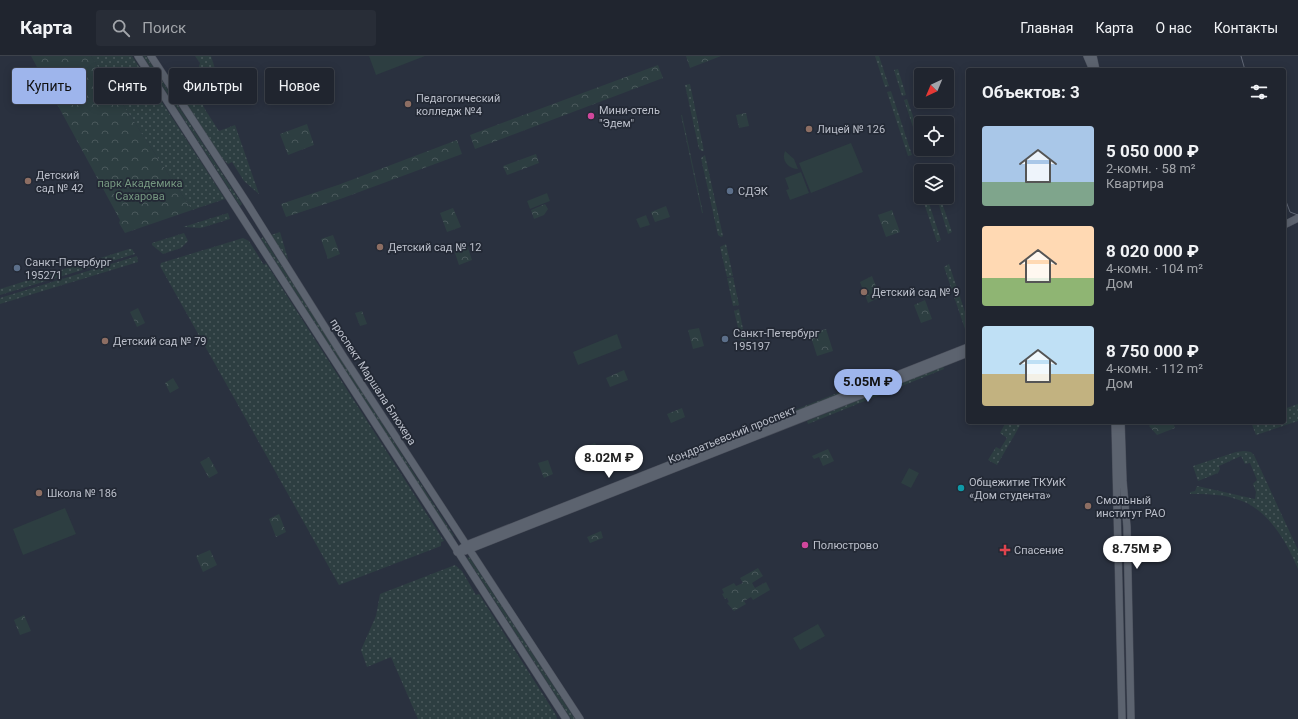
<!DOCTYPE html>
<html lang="ru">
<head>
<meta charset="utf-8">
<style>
	body { margin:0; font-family:Roboto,sans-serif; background:#282d37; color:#f1f3f6; height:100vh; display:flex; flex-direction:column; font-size:15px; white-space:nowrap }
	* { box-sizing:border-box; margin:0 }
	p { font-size:13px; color:#a2a5aa }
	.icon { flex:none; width:22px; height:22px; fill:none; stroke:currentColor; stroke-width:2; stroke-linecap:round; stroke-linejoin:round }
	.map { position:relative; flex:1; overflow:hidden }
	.sheet { position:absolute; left:966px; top:12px; width:320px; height:356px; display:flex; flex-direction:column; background:#20252f; border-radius:4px; box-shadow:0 2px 10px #0003,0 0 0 1px #3d424b }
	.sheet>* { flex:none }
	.guide { position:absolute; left:12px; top:12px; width:380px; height:36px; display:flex; gap:8px }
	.needle { width:26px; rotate:224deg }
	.fabs { position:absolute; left:914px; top:12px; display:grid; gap:8px }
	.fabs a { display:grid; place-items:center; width:40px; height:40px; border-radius:4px; background:#20252f; box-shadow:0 2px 10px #0003,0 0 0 1px #3d424b; font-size:20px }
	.price { position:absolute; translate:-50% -34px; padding:0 9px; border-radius:14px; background:#fff; color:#222; font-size:13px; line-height:26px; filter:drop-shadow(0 1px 2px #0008) }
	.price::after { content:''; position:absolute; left:50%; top:24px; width:12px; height:9px; margin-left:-6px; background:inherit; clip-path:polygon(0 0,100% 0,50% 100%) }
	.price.selected { background:#9eb5ec; color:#111 }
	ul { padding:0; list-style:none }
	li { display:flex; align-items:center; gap:12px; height:100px; padding:0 16px }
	li span { display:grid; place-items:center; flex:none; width:112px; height:80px; border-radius:4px; color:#555 }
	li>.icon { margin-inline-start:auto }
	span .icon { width:48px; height:48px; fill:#fffc; stroke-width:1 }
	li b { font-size:17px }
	h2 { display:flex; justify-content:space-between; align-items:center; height:48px; padding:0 16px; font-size:17px }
	.tag { padding:0 14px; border-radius:4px; background:#20252f; box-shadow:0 2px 10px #0003,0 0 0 1px #3d424b; font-size:14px; line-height:36px }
	.tag.selected { background:#9eb5ec; color:#111 }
	header { display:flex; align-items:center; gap:24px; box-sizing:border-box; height:56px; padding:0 20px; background:#20252f; border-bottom:1px solid #3d424b }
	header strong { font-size:19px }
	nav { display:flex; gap:22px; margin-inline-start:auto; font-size:14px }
	.search { width:280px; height:36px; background:#282d37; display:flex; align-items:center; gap:10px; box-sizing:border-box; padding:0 14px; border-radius:4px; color:#a2a5aa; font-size:15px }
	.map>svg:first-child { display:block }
	.grass { fill:url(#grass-dots) }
	.park { fill:url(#park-crowns) }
	.garden { fill:#2d3e41 }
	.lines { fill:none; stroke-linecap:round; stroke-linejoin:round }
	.major-casing { stroke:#484d59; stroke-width:8 }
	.major { stroke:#5c636f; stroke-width:7 }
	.tram { stroke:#616876; stroke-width:1 }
	.education-dot { fill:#8d6e63; stroke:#232935; stroke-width:1.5 }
	.hotel-dot { fill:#d1479c; stroke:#232935; stroke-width:1.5 }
	.service-dot { fill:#5c6f8a; stroke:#232935; stroke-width:1.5 }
	.culture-dot { fill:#0f9aa8; stroke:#232935; stroke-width:1.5 }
	.health-dot { fill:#e0444e; stroke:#232935; stroke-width:1.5 }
	.labels { text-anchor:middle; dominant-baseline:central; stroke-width:3.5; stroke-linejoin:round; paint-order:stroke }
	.poi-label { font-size:11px; fill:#bbbfca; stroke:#232935; text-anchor:start }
	.park-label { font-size:11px; fill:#759780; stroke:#232935 }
	.street-label { font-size:11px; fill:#bbbfca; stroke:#232935 }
</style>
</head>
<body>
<header>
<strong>Карта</strong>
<div class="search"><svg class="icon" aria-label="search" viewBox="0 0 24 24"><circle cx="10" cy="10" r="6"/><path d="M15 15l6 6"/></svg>Поиск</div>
<nav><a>Главная</a><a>Карта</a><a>О нас</a><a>Контакты</a></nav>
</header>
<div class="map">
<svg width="1298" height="663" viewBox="0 0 1298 663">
	<defs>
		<pattern id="grass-dots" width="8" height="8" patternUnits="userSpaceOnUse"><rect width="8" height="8" fill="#2d3e41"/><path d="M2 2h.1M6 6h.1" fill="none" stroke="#4a585b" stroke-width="1.8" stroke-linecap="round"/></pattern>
		<pattern id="park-crowns" width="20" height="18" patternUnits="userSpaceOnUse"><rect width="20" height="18" fill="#2d3e41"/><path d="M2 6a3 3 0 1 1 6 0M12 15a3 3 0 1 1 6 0" fill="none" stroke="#4a585b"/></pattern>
	</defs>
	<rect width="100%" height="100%" fill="#2a313f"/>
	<path class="grass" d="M91 0H132L225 143 192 154Z
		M143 0H146L242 148 240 150Z
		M195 0H211L216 16 204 21 206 25 184 29 187 21 195 23 200 7Z
		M875 0H879L889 30 885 31Z
		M898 13 906 39 902 40 894 14Z
		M690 28 704 95H702L699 93 685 29Z
		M194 32 206 55 219 75 235 69 259 138 244 125 232 106 228 108 221 101 181 40 183 34Z
		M891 35 912 99 908 100 887 36Z
		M907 43 921 83V93L925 94 921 95 904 44Z
		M681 59H682L703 157H702Z
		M705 99 723 180 721 181 718 179 701 102Z
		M922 141H927L941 184 937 186Z
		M942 147 952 176 948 178 939 149Z
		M228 157 230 163 201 172 183 171Z
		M280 176 288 203V204L271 179Z
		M184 177 188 185 181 192 163 198 152 189V187Z
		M263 181 454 480 452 481 261 183Z
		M243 182 249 185 264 209 266 207 444 485 441 486V490L339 529 160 210 161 207Z
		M726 188 733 220 727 221 720 191Z
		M129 193H132L135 198 0 239V233Z
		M137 200 138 206 0 248V242Z
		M949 208 968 265V275L966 276 944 211Z
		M733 221 739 249 733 250 727 222Z
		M739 253 746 288H742L734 255Z
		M943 310 944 313 808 368 807 365Z
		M888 317 890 320 773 367 772 363Z
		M1298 348V365L1256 379 1251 366H1284V353Z
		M1006 366H1022L997 409 988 404 996 391 1000 393 1007 382 1000 377Z
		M1244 395 1251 396 1254 399 1298 494V513C1287 486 1267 451 1236 443 1221 438 1206 438 1190 438V436L1195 435 1197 430 1255 443 1256 436 1253 428 1257 424 1250 407 1245 408 1241 400 1219 410 1220 413 1218 417 1198 425 1193 410 1236 396Z
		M469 501 470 502 575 663H571L467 502Z
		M455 509 462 515 476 539 479 538 556 659 557 663H418L391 601 367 611 361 594 376 560 380 538Z"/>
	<path class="park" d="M31 0H91L192 154 125 177 119 167 120 164Z
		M686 0H721L690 12Z
		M658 9 663 22 475 93 470 79Z
		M746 57 749 70 739 72 736 59Z
		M307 68 314 89 288 99 280 78Z
		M457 84 462 98 343 142 286 161 281 148 338 129Z
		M536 98 539 107 507 119 503 110Z
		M545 148 548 153 544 159 534 163 531 154Z
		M666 150 670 161 655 166 651 156Z
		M453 152 461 171 447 176 440 157Z
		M892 154 900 176 886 181 878 159Z
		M333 179 340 198 328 203 321 183Z
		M467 189 472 204 459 209 454 194Z
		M872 220 880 241 868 247 860 226Z
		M925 244 932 263 921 267 914 249Z
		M138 252 145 267 137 271 130 256Z
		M362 255 367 268 360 270 355 257Z
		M699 272 704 290 693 293 688 274Z
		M826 273 833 295 817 300 810 278Z
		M624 314 628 324 610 331 606 322Z
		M173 322 179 332 170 337 165 327Z
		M682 352 685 361 671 367 667 358Z
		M1152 366H1173L1175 372 1157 379 1149 370Z
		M595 387 599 395 582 402 579 393Z
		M828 393 834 405 823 410 819 401 814 403 812 400Z
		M209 401 218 417 209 422 200 406Z
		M548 404 553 418 544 422 538 407Z
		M279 458 286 476 276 481 269 463Z
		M601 475 603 482 590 487 587 481Z
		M210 494 217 509 203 516 196 500Z
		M758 512 763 520 752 527 755 532 766 526 770 534 753 544 751 541 744 545 746 548 734 555 727 547 729 546 727 542 725 543 722 538 724 537 722 533 734 527 736 530 743 527 740 522Z
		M24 559 31 575 20 579 14 564Z"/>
	<path class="garden" d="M369 0H425L376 19Z
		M851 87 863 116 811 137 799 107Z
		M785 95 794 103 798 113C788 113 781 104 785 95Z
		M801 116 809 137 790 144 786 134 789 133 785 122Z
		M547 137 550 145 530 153 527 145Z
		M646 159 650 169 640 172 636 163Z
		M617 278 622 292 578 309 573 296Z
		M909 412 919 417 911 432 901 427Z
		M65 452 76 478 23 499 13 473Z
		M818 568 825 580 800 594 793 582Z"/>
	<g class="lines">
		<g class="major-casing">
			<path id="major" d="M138 0 566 663
				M151 0 247 147 343 300 580 663
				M1087 0 1093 14
				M1093 0 1096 14
				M1284 169 1298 162
				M1115 366 1122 663
				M1121 366 1123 425 1127 471 1131 663
				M465 495 968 297
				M457 496 466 489 968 291"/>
		</g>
		<use href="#major" class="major"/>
		<path class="tram" d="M1241 0 1245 14
			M1284 140 1290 156 1298 159"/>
	</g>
	<g class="education-dot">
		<circle cx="408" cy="48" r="4"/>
		<circle cx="809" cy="73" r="4"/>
		<circle cx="28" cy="125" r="4"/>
		<circle cx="380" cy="191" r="4"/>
		<circle cx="864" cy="236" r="4"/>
		<circle cx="105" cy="285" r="4"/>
		<circle cx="39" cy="437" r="4"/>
		<circle cx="1088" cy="450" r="4"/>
	</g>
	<g class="hotel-dot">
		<circle cx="591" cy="60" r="4"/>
		<circle cx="805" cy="489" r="4"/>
	</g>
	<g class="service-dot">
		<circle cx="730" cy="135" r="4"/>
		<circle cx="17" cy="212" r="4"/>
		<circle cx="725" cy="283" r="4"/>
	</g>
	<circle class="culture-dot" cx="961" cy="432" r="4"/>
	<path class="health-dot" d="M1003 488h4v4h4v4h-4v4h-4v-4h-4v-4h4z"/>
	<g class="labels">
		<g class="poi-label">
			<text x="416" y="42">Педагогический<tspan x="416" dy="13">колледж №4</tspan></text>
			<text x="599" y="54">Мини-отель<tspan x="599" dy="13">"Эдем"</tspan></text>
			<text x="817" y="73">Лицей № 126</text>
			<text x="36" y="119">Детский<tspan x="36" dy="13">сад № 42</tspan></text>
			<text x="738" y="135">СДЭК</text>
			<text x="388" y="191">Детский сад № 12</text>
			<text x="25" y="206">Санкт-Петербург<tspan x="25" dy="13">195271</tspan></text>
			<text x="872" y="236">Детский сад № 9</text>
			<text x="733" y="277">Санкт-Петербург<tspan x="733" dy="13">195197</tspan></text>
			<text x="113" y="285">Детский сад № 79</text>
			<text x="969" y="426">Общежитие ТКУиК<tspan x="969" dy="13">«Дом студента»</tspan></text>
			<text x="47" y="437">Школа № 186</text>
			<text x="1096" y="444">Смольный<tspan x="1096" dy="13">институт РАО</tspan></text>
			<text x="813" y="489">Полюстрово</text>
			<text x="1014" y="494">Спасение</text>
		</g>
		<g class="park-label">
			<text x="140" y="127">парк Академика<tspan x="140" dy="13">Сахарова</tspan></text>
		</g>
		<g class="street-label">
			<text transform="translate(373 326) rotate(57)">проспект Маршала Блюхера</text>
			<text transform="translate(732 379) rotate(-22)">Кондратьевский проспект</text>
		</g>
	</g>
</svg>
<div class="fabs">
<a><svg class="needle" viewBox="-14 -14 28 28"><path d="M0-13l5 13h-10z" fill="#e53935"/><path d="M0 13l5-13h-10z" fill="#a2a5aa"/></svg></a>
<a><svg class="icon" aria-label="locate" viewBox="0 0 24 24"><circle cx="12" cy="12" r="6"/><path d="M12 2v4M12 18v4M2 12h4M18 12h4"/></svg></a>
<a><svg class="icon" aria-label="layers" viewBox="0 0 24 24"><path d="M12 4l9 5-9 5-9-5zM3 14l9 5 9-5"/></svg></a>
</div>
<b class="price selected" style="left:868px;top:347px">5.05M ₽</b>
<b class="price" style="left:609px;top:423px">8.02M ₽</b>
<b class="price" style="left:1137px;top:514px">8.75M ₽</b>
<div class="guide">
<a class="tag selected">Купить</a>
<a class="tag">Снять</a>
<a class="tag">Фильтры</a>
<a class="tag">Новое</a>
</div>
<section class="sheet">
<h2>Объектов: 3<svg class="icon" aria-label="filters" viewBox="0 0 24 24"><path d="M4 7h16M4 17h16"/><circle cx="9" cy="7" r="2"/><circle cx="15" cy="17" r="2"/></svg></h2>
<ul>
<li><span style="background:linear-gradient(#a9c7e8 70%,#7fa58c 0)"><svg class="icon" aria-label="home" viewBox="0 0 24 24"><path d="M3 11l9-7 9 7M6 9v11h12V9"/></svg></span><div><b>5 050 000 ₽</b><p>2-комн. · 58 m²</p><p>Квартира</p></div></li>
<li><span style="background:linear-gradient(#ffd9b3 65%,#8fb573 0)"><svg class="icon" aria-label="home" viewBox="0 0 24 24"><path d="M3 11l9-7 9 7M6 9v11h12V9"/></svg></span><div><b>8 020 000 ₽</b><p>4-комн. · 104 m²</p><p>Дом</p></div></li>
<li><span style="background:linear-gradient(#bfe0f5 60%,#c2b280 0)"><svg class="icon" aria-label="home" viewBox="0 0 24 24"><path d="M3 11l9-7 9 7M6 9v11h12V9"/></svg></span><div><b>8 750 000 ₽</b><p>4-комн. · 112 m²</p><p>Дом</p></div></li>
</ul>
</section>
</div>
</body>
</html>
